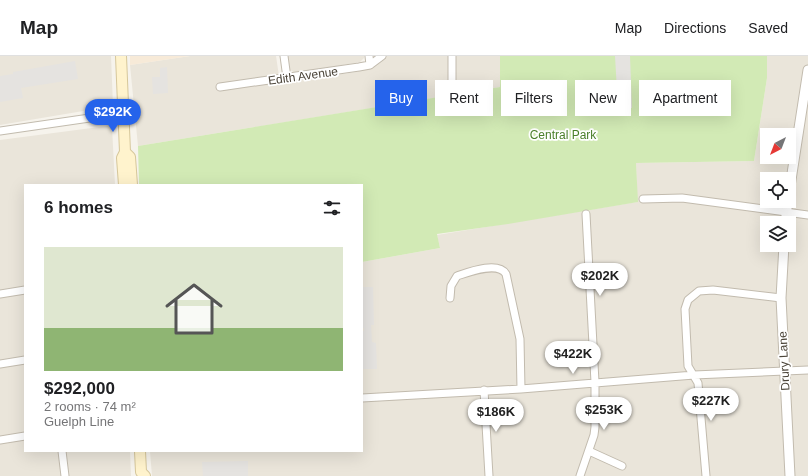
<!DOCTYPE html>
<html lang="en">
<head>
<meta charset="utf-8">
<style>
	body { margin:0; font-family:Helvetica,sans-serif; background:#f6f6f6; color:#202124; height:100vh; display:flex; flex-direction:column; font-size:15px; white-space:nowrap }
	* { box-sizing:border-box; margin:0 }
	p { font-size:13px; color:#757577 }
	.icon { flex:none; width:22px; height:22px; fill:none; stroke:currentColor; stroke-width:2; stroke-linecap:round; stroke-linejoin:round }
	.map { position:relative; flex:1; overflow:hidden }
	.details { position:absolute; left:24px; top:128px; width:339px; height:268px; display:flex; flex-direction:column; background:#fff; border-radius:0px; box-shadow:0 4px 16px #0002 }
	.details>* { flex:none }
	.banner { position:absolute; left:375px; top:24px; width:373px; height:36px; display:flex; gap:8px }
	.needle { width:26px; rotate:222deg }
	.fabs { position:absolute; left:760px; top:72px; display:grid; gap:8px }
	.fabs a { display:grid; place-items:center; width:36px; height:36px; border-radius:0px; background:#fff; box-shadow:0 4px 16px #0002; font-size:20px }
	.price { position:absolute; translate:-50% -34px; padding:0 9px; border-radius:14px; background:#fff; color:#222; font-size:13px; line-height:26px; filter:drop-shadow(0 1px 2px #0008) }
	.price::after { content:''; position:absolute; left:50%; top:24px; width:12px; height:9px; margin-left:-6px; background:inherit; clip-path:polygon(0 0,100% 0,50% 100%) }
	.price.active { background:#2563eb; color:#fff }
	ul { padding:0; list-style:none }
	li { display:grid; align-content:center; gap:8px; height:212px; padding:0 20px }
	li span { display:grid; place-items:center; height:124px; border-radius:0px; color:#555 }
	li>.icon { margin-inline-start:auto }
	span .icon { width:72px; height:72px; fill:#fffc; stroke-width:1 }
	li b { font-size:17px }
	h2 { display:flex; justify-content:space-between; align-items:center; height:48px; padding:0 20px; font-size:17px }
	.tag { padding:0 14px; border-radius:0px; background:#fff; box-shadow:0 4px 16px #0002; font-size:14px; line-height:36px }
	.tag.active { background:#2563eb; color:#fff }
	header { display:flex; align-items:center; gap:24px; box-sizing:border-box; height:56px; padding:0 20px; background:#fff; border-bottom:1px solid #e0e0e0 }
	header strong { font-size:19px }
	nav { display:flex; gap:22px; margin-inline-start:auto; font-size:14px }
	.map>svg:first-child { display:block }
	.residential { fill:#eae5da; fill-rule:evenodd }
	.commercial { fill:#f7ead8 }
	.green { fill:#d2eab5 }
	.parking { fill:#e5e3e0 }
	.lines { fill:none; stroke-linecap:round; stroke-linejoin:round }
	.minor-casing { stroke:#c2bbae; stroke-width:9 }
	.tertiary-casing { stroke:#c2bbae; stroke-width:11 }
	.secondary-casing { stroke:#d6c79b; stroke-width:12 }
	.minor { stroke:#fff; stroke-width:7 }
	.tertiary { stroke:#fff; stroke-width:9 }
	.secondary { stroke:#fff3cd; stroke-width:10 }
	.labels { text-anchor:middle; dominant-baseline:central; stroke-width:3.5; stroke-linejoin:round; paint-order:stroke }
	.street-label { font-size:12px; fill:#4b4439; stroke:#fff }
	.park-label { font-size:12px; fill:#4a7f2a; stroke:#fff }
</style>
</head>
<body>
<header>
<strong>Map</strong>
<nav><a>Map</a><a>Directions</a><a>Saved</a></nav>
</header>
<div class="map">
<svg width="808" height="420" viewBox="0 0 808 420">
	<rect width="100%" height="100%" fill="#f6f3ec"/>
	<path class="residential" d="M0 0H111L113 50 0 69Z
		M190 0H276L280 27 356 16 376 9 375 0H500L501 31 138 90 130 9Z
		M287 0H364V2L360 6 295 17 289 13Z
		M767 0H808V420H152L150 395H362V206L440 192 437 179 637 146 636 107 754 105 767 22ZM767 79H789V101H767ZM767 123H789V145H767ZM767 167H789V189H767Z
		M107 70 112 71 115 129H25V395H130L131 420H0V84Z"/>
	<path class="commercial" d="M130 0H190L130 9Z"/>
	<path class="green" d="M500 0H767V22L754 105 636 107 638 146 508 168 437 178 440 192 362 206V129H139L138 90 500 31Z"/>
	<path class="parking" d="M615 0H630L632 52H618Z
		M75 5 78 23 21 32 23 42 0 46V20L13 18V16Z
		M167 11 168 37 153 38 152 21H160V12Z
		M362 231H373L374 269H371L372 286 376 287 377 313H362V275H364V272H362Z
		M248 405V420H203L202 406Z"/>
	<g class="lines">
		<g class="minor-casing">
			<path id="minor" d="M284 0 287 22
				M369 0 370 9
				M452 0V36
				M220 31 359 11 370 9 382 0
				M0 75 124 57
				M643 143 682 142 808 159
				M0 238 25 234
				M450 242 451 230 457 220C469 216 498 205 506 218L520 283 521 333
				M0 308 25 304
				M484 334 489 420
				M362 342 521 333 694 319 808 314
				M0 384 25 380
				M62 395 65 420
				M589 395 622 410
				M580 420 594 379 595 371V326L586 158
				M706 420 698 327 688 310 685 253 688 244 699 235 713 234 781 242"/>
		</g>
		<g class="tertiary-casing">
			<path id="tertiary" d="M789 137 808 14
				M785 167 788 145
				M784 189 781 242 790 420"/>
		</g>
		<g class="secondary-casing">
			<path id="secondary" d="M121 0 125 96 122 102 124 129
				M125 96 130 101 132 129
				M140 395 141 416 145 420"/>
		</g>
		<use href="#minor" class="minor"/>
		<use href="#tertiary" class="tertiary"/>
		<use href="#secondary" class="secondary"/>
	</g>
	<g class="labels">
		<g class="street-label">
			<text transform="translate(303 20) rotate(-8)">Edith Avenue</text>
			<text transform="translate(784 305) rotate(-93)">Drury Lane</text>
		</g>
		<g class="park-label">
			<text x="563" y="79">Central Park</text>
		</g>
	</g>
</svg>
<div class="fabs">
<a><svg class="needle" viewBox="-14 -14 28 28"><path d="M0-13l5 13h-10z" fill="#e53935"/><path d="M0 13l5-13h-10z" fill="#757577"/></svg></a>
<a><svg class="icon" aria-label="locate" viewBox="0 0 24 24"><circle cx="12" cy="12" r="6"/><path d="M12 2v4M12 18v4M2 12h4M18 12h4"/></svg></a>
<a><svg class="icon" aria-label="layers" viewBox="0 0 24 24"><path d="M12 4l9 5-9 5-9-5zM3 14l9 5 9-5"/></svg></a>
</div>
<b class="price active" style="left:113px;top:77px">$292K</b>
<b class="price" style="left:600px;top:241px">$202K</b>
<b class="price" style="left:573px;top:319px">$422K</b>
<b class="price" style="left:711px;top:366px">$227K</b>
<b class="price" style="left:604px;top:375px">$253K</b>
<b class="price" style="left:496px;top:377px">$186K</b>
<div class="banner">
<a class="tag active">Buy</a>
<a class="tag">Rent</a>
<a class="tag">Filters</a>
<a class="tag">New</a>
<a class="tag">Apartment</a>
</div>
<section class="details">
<h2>6 homes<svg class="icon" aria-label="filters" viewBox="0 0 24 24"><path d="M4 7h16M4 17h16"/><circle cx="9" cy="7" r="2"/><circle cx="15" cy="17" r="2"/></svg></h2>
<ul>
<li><span style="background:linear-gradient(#dfe7d0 65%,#8fb573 0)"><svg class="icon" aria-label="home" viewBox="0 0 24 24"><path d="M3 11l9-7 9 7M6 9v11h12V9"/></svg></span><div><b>$292,000</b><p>2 rooms · 74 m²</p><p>Guelph Line</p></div></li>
</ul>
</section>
</div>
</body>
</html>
